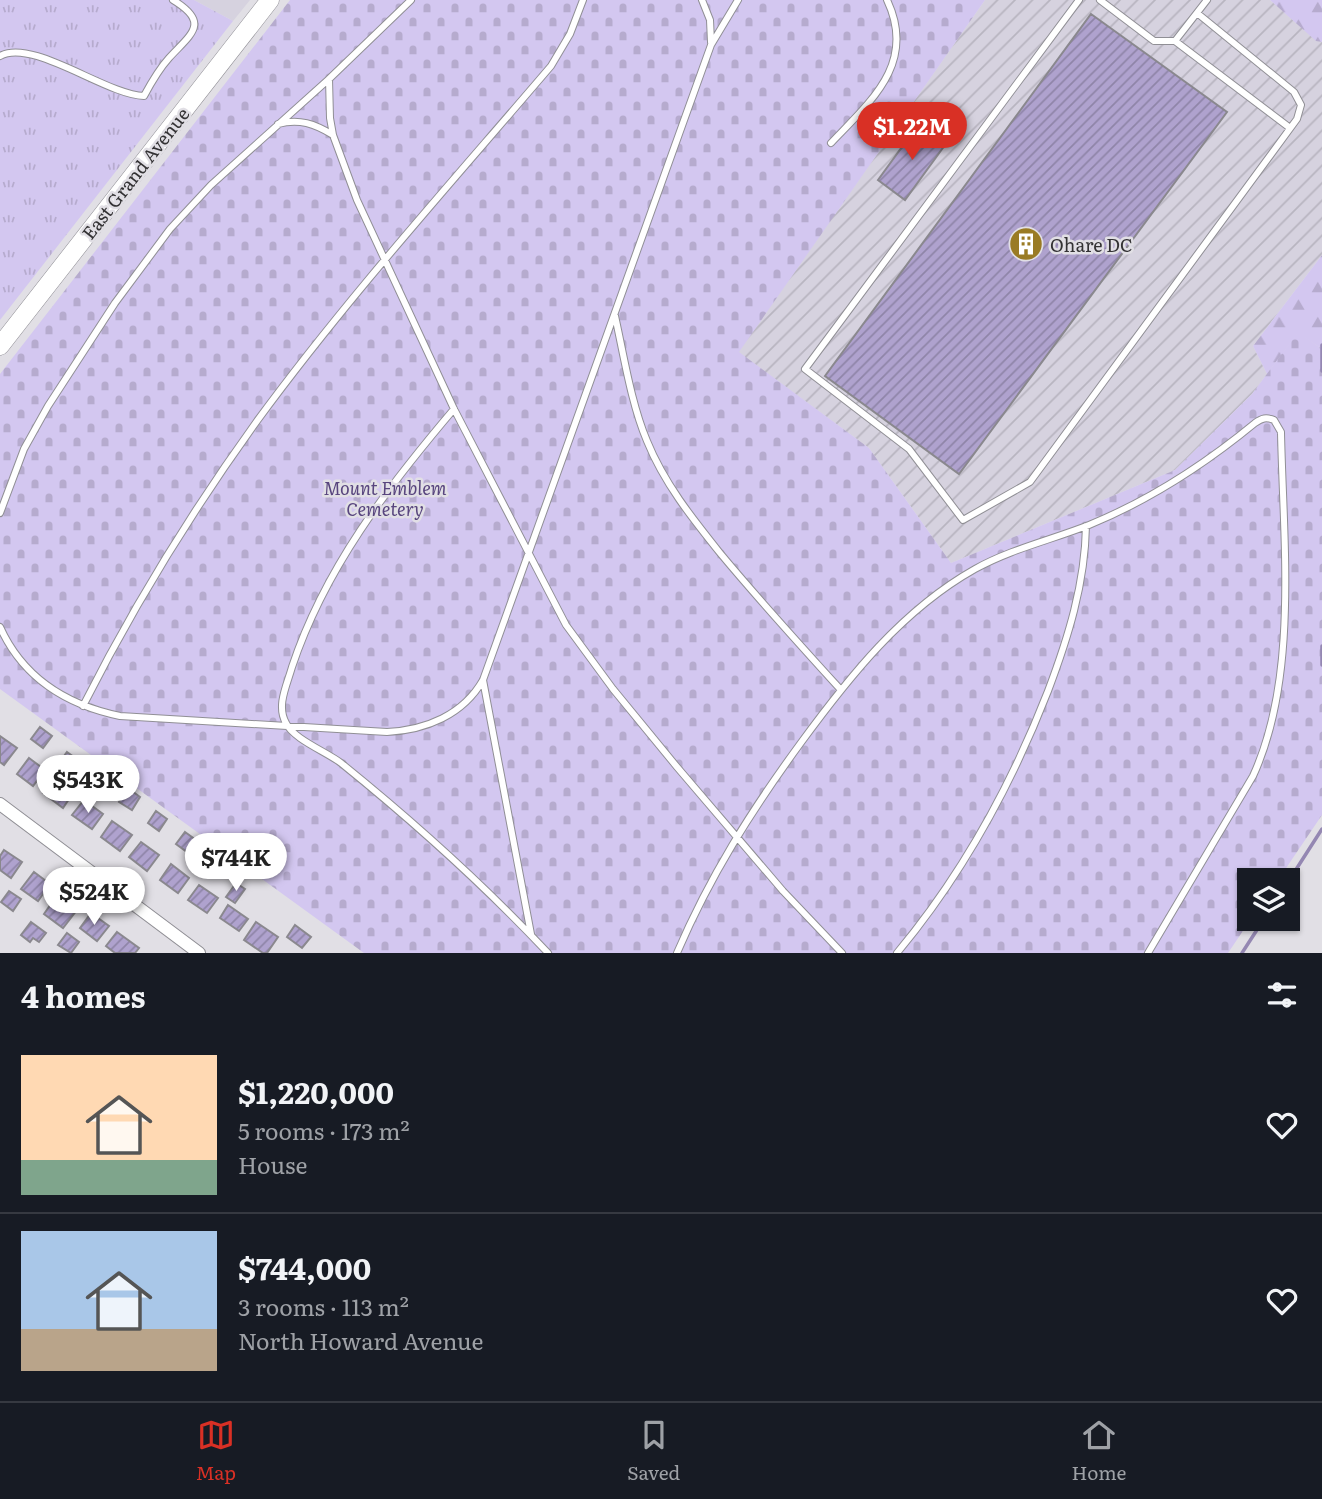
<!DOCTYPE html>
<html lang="en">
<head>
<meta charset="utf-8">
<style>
	body { margin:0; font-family:Literata,serif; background:#242831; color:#f1f3f6; height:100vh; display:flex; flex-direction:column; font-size:26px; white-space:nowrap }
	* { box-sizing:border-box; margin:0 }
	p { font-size:23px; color:#9ea1a6 }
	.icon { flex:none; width:38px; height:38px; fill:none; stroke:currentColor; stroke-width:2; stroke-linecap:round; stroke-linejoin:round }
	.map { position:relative; height:953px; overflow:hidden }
	.panel { display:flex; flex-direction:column; background:#171b24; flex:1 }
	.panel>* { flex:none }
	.buttons { position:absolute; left:1237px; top:868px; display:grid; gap:14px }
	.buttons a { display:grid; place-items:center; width:63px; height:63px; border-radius:0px; background:#171b24; box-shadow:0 2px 5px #0004; font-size:35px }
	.price { position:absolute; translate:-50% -60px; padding:0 16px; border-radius:24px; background:#fff; color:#222; font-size:23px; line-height:46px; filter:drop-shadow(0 2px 4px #0008) }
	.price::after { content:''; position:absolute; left:50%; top:42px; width:21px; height:16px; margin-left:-10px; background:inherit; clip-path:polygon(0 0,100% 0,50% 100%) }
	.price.current { background:#d93025; color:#fff }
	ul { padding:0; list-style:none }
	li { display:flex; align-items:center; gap:21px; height:175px; padding:0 21px }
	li+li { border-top:2px solid #363941 }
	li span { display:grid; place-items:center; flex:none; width:196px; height:140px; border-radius:0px; color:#555 }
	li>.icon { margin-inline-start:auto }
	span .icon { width:84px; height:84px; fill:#fffc; stroke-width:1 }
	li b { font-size:30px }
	h2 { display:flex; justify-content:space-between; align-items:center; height:84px; padding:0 21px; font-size:30px }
	.tabs { display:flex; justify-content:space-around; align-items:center; height:98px; border-top:2px solid #363941; background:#171b24; font-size:19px; color:#9ea1a6 }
	.tabs a { display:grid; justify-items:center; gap:4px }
	.tabs .current { color:#d93025 }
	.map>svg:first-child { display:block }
	.built { fill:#d6d2df }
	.industrial { fill:url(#industrial-furrows) }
	.grass { fill:url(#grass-tufts) }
	.forest { fill:url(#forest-firs) }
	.cemetery { fill:url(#cemetery-stones) }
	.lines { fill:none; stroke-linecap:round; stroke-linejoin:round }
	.stream { stroke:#9487b2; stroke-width:3.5 }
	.building { fill:url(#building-hatch); stroke:#8a888e; stroke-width:2 }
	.lane-casing { stroke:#908f95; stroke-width:8 }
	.street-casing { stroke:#908f95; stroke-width:14 }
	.secondary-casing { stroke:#908f95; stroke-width:19 }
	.lane { stroke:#fff; stroke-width:6 }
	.street { stroke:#fff; stroke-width:12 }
	.secondary { stroke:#fff; stroke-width:18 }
	.labels { text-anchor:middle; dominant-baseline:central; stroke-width:5; stroke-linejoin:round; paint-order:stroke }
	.street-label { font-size:18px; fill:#333234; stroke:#e1dfe5 }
	.poi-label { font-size:18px; fill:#333234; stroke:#e1dfe5; text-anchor:start }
	.park-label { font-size:18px; font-style:italic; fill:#58457e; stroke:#e1dfe5 }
</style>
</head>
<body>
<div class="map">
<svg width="1322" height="953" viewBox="0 0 1322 953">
	<defs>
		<pattern id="industrial-furrows" width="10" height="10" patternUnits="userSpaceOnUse" patternTransform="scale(1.75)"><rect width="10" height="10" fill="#d6d2df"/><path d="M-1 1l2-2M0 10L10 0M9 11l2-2" fill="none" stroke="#b8b5c0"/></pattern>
		<pattern id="grass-tufts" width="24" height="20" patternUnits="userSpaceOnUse" patternTransform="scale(1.75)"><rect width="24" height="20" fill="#d3c7f0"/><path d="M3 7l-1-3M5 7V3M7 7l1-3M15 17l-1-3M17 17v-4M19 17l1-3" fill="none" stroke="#b6abce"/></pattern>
		<pattern id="forest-firs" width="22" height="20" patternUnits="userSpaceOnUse" patternTransform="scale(1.75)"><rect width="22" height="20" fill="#d3c7f0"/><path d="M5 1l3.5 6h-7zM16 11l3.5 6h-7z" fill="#b6abce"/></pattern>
		<pattern id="cemetery-stones" width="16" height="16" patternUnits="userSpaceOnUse" patternTransform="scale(1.75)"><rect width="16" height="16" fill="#d3c7f0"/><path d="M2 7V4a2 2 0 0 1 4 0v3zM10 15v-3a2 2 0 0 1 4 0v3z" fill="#b6abce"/></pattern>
		<pattern id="building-hatch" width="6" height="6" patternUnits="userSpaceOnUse" patternTransform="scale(1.75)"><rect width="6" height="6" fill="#afa2ce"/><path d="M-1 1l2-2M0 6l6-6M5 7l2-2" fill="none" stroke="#8f85a8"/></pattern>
	</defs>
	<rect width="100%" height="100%" fill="#e1dfe5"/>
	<path class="built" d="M194 0H250L233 21Z"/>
	<path class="industrial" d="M985 0H1270L1316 40 1322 42V255L1253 346 1267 374 1252 394 1175 470 951 563 869 448 738 352Z"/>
	<path class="grass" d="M0 0H194L233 21 0 320Z"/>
	<path class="forest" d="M1270 0H1322V42L1316 41Z
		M1322 255V349L1298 333 1267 374 1253 346Z"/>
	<path class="cemetery" d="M290 0H985L739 352 869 448 951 563 1175 470 1252 394 1298 332 1322 349V815L1278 880H1250L1251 919 1228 953H364L0 689V374Z"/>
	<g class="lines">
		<path class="stream" d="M1322 345V371
			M1322 646V665
			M1288 882 1322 829
			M1242 953 1264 919"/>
	</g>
	<path class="building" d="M1091 14 1227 112 959 474 825 376Z
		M918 125 945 145 905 200 878 180Z
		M40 727 52 736 43 748 31 739Z
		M0 736 17 748 4 765 0 762Z
		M67 752 78 760 70 771 59 763Z
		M29 758 45 770 33 786 17 774Z
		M53 778 73 793 63 808 43 793Z
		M128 788 140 797 132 810 119 802Z
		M84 800 103 814 92 829 72 815Z
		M156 811 167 819 159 831 148 823Z
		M112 821 132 835 120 851 101 837Z
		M185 832 196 840 187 852 176 844Z
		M141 842 159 855 147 871 129 857Z
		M4 850 22 862 11 878 0 870V856Z
		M216 854 228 862 220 875 207 866Z
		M171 864 189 878 178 893 160 880Z
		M34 872 50 884 38 901 21 889Z
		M236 883 245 889 235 903 226 897Z
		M199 885 218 898 207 913 188 900Z
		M9 891 21 899 13 911 1 902Z
		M60 891 80 906 63 928 44 914Z
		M228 905 248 919 239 931 220 918Z
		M91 913 109 926 97 941 80 928Z
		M31 922 46 933 39 942 33 938 30 942 21 935Z
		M256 922 278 937 267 953H263L244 940Z
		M295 925 311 937 302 948 287 937Z
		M117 932 139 948 135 953H115L106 946Z
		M67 933 79 942 71 953 58 945Z"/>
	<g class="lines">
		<g class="lane-casing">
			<path id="lane" d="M702 0 710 20 711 42
				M1079 0 805 369 909 449 963 520 1030 482 1297 119 1301 105 1294 92 1197 13
				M1100 0 1154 41H1175L1207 0
				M1175 41 1290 128
				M0 56C33 38 106 95 144 96 151 83 159 69 169 58 191 34 211 23 173 0
				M329 79 330 118 333 135 357 200 454 409 566 625 613 689 677 767 783 891 842 953
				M278 124C299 118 315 124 333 135
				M831 143C871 101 917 63 887 0
				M615 316C624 356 631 403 647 441 664 483 692 518 720 553 759 600 800 645 841 690
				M454 409C387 488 325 568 292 667 287 685 276 706 286 723 293 739 327 752 341 763 414 822 484 885 548 953
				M0 513 24 449 48 406 115 303 170 229 211 185 329 79 411 0
				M0 627C23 678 67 705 120 716L387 732C426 730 463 715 483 680L711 45 738 0
				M483 680 531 934
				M83 706C133 607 192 511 257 421 348 297 452 182 551 66L570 34 583 0
				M677 953C710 876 751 811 800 744 849 677 902 610 975 569 1011 549 1051 540 1089 525 1150 500 1204 465 1255 423 1262 418 1266 417 1274 420L1281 432C1283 540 1299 676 1253 776L1148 953
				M897 953C962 875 1011 786 1048 691 1068 638 1085 584 1086 526"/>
		</g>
		<g class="street-casing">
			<path id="street" d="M0 804 199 953"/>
		</g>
		<g class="secondary-casing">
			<path id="secondary" d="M0 346 270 0"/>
		</g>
		<use href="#lane" class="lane"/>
		<use href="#street" class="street"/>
		<use href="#secondary" class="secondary"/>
	</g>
	<defs>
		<g id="building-disc" transform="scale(1.75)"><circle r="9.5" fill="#9a7b24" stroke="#e1dfe5"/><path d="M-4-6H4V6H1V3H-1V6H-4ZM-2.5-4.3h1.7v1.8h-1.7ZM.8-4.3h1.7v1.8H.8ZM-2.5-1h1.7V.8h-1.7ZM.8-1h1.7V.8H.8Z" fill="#fff"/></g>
	</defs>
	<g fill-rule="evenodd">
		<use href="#building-disc" x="1026" y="244"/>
	</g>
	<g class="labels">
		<g class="street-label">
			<text transform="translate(135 173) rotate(-52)">East Grand Avenue</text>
		</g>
		<g class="poi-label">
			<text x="1050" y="244">Ohare DC</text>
		</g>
		<g class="park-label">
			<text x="385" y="487">Mount Emblem<tspan x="385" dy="21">Cemetery</tspan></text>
		</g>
	</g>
</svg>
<div class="buttons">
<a><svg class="icon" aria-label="layers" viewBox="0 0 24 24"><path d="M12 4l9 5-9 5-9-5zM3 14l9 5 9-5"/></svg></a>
</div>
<b class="price current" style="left:912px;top:162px">$1.22M</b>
<b class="price" style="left:88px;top:815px">$543K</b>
<b class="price" style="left:236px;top:893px">$744K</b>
<b class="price" style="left:94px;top:927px">$524K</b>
</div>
<section class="panel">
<h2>4 homes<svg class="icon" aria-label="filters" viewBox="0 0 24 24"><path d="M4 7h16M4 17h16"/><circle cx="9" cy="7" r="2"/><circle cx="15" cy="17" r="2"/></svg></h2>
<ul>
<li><span style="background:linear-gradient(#ffd9b3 75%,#7fa58c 0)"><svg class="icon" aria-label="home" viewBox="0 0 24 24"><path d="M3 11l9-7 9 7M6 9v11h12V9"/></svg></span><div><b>$1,220,000</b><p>5 rooms · 173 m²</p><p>House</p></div><svg class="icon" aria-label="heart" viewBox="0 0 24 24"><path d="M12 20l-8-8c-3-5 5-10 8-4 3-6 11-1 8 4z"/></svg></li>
<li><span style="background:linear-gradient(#a9c7e8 70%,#b9a48a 0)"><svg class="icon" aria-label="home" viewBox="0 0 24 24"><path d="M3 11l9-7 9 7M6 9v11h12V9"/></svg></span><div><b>$744,000</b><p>3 rooms · 113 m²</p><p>North Howard Avenue</p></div><svg class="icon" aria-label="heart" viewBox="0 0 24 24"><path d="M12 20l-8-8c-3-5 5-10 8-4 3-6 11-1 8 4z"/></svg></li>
</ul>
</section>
<nav class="tabs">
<a class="current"><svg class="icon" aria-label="map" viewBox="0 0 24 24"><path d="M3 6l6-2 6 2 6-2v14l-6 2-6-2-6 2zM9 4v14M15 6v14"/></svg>Map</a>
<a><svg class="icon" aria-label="saved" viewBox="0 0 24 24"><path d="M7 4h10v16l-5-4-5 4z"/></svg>Saved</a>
<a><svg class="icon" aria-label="home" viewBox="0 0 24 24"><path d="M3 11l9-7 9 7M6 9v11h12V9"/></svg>Home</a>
</nav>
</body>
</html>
